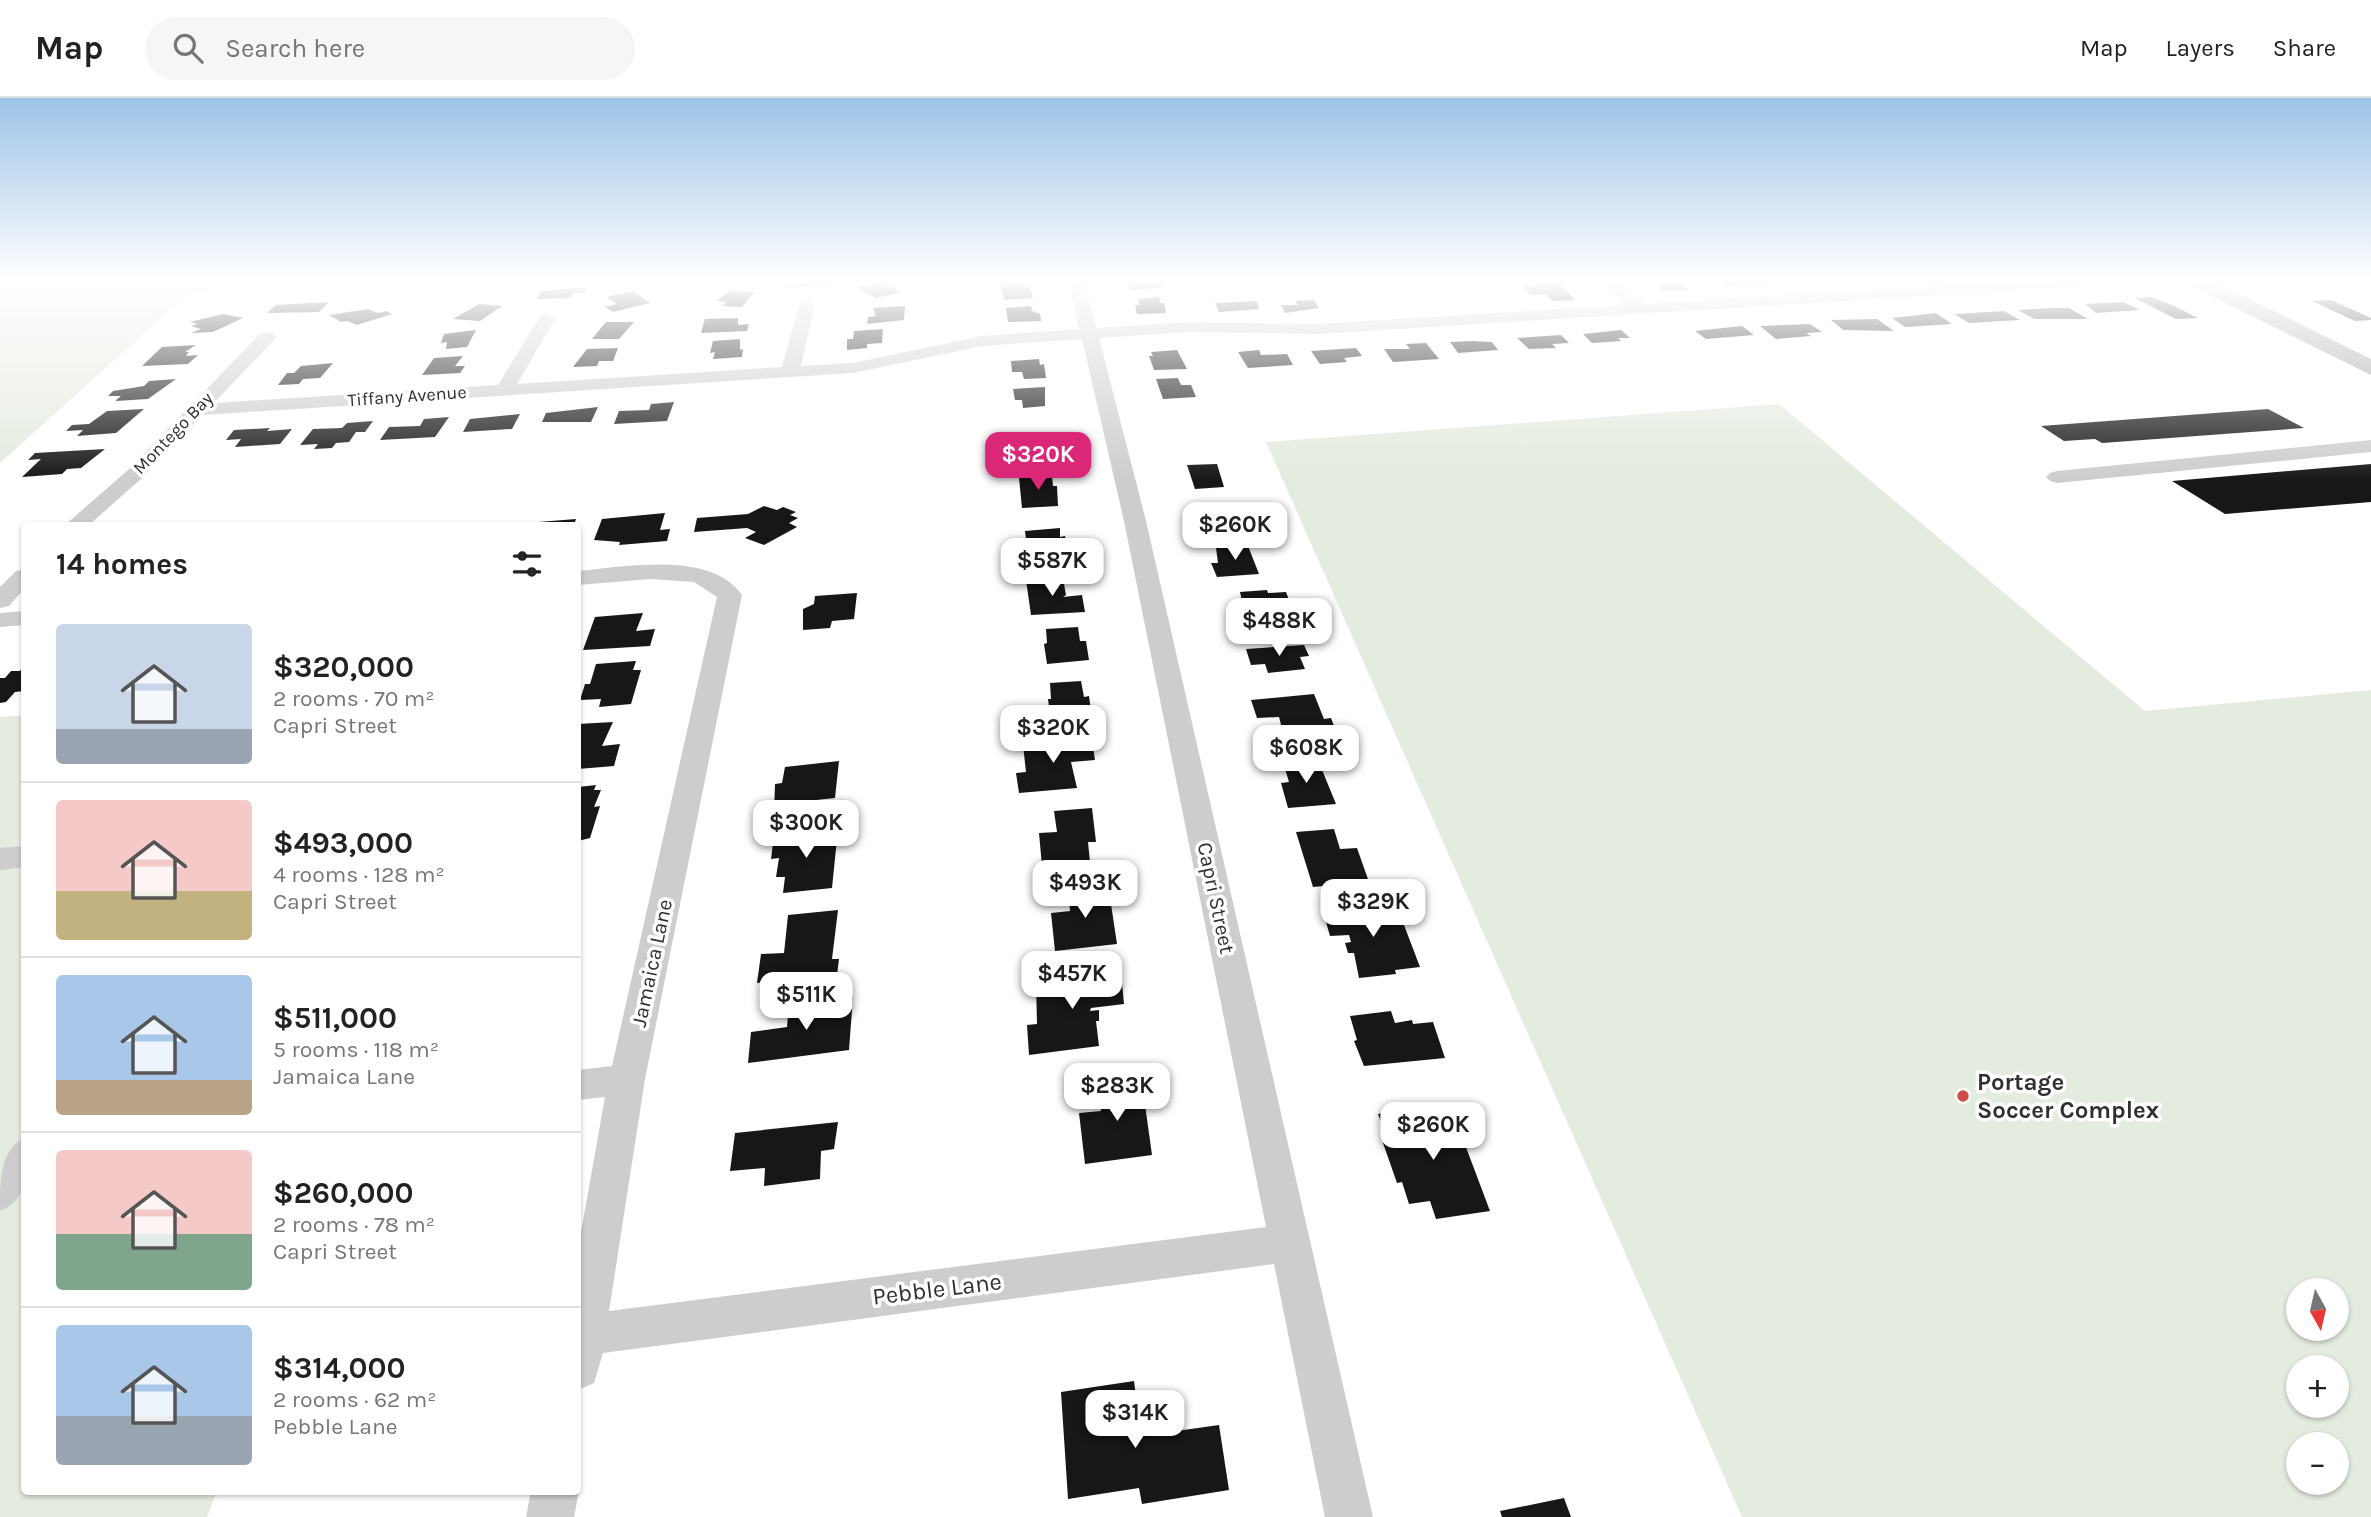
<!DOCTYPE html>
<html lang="en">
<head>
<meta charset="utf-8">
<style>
	body { margin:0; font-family:Karla,sans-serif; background:#f6f6f6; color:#222; height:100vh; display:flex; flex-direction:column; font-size:26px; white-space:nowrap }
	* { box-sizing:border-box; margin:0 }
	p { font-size:23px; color:#767676 }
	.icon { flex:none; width:38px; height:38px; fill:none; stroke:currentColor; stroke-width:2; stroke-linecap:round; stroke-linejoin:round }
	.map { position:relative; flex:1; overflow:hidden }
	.side { position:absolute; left:21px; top:424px; width:560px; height:973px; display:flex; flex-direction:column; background:#fff; border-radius:7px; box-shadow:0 2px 5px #0004 }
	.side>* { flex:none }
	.needle { width:46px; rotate:172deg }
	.buttons { position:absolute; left:2286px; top:1180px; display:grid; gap:14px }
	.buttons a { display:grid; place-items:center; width:63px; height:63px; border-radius:50%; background:#fff; box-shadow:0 2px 5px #0004; font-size:35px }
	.price { position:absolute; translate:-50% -60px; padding:0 16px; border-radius:14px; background:#fff; color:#222; font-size:23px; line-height:46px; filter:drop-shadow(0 2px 4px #0008) }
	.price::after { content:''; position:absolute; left:50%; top:42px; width:21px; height:16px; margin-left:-10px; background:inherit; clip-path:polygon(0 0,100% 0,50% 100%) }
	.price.selected { background:#db2777; color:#fff }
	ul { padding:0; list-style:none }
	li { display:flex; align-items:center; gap:21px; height:175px; padding:0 35px }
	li+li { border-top:2px solid #e0e0e0 }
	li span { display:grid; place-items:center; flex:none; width:196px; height:140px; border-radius:7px; color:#555 }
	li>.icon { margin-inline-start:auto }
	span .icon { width:84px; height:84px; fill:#fffc; stroke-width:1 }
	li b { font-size:30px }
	h2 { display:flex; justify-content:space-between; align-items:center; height:84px; padding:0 35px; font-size:30px }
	header { display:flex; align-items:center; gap:42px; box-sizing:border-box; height:98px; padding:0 35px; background:#fff; border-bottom:2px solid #e0e0e0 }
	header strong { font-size:33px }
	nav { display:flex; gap:38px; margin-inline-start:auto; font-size:24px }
	.search { width:490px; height:63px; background:#f6f6f6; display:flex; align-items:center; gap:18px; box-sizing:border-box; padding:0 24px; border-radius:38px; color:#767676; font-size:26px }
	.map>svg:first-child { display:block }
	.green { fill:#e4ebdf; fill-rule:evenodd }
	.building { fill:#171717 }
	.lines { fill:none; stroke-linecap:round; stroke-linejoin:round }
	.minor { fill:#cdcdcd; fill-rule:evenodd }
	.major { fill:#a8a8a8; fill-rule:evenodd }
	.poi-dot { fill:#d24b46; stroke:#fff; stroke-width:2.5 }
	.labels { text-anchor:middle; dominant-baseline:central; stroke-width:7; stroke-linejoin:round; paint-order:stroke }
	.far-street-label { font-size:18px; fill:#303030; stroke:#fff }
	.street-label { font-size:21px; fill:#303030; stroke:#fff }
	.near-poi-label { font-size:24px; font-weight:bold; fill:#303030; stroke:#fff; text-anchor:start }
	.near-street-label { font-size:24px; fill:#303030; stroke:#fff }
</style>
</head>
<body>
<header>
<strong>Map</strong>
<div class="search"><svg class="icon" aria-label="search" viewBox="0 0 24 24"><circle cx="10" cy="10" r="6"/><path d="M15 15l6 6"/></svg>Search here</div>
<nav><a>Map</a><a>Layers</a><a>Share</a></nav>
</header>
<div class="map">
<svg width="2371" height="1419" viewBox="0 0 2371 1419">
	<rect width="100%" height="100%" fill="#fff"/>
	<path class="green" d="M0 183H426L189 195 0 365Z
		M1779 306 2145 613 2371 592V1419H1742L1266 344ZM2298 1192H2336V1230H2298ZM2298 1269H2336V1307H2298ZM2298 1346H2336V1384H2298Z
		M24 617V1393H217L207 1419H0V619Z"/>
	<path class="building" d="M783 183H835V186L792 189 782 188Z
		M878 183 892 189 902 194 876 200 855 189Z
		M1024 183 1025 189H1030L1033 200 1004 202 1000 185Z
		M1131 183H1162L1164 190 1130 192 1128 185Z
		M1534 183H1558L1575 202 1553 203 1546 196 1531 197 1521 188 1537 187Z
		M1654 183H1678L1689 192 1663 193Z
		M1718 183H1769L1773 186 1726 188Z
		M587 189 584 195H573L571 200 536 201 541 193Z
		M633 193 650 205 613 214 605 209 617 206 606 199Z
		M730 193 755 194 742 209 722 208 727 204 716 203Z
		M1159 199 1160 205H1164L1166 215 1137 216 1135 207H1140L1138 201Z
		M2151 199 2172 207 2198 220 2176 221 2135 200Z
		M1314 202 1319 210 1285 215 1281 207H1298L1295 203Z
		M2331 202 2371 220V222L2355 223 2312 203Z
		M1257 203 1259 211 1219 214 1215 205Z
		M329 204 319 214 267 215 276 207Z
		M2123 204 2140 212 2096 215 2085 206Z
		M479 206 502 208 480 223 453 221Z
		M905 208 904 222 867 226 868 219 876 218 873 210Z
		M1031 208 1032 213 1040 216 1041 223 1008 224 1006 210Z
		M2051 210H2069L2088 221H2034L2018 212Z
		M368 211 378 215 386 213 392 216 357 227 347 223 341 224 329 217Z
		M2004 213 2020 222 1969 225 1954 216Z
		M1936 215 1952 226 1905 229 1892 220Z
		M223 216 243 220 213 234 191 235 201 231 191 228 198 226 190 224Z
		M738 220V227L749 226 747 233 701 235 705 221Z
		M1877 221 1894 233 1843 232 1831 222Z
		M606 224H634L619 241H592Z
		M1810 226 1822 234 1806 235 1811 238 1776 241 1760 228Z
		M1742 228 1754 237 1706 241 1695 233Z
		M883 231 882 245 867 246V250L847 252V241H853L854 233Z
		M476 232 467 249 446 251 447 244 441 245 444 236Z
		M1621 232 1630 240H1618L1621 243 1592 245 1583 236Z
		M1561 237 1569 245 1552 246 1556 250 1529 251 1517 240Z
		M740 241V252L743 251 742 259 713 261 715 254 710 255 713 243Z
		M1473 243 1492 244 1498 252 1458 255 1450 244Z
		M1426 245 1439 261 1393 264 1384 251H1410L1406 246Z
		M196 247 185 254H189L186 258 198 257 188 266 142 268 162 249Z
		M618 250 613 263H599L597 268 573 269 587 251Z
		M1356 250 1362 258 1344 260 1347 264 1320 266 1311 253Z
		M1177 252 1187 271 1154 272 1149 258H1153L1151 254Z
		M1259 252 1261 257 1287 256 1293 267 1248 270 1238 254Z
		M463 258 455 268H465L460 275 422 277 434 260Z
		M1039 261 1040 267 1044 266 1046 280 1024 281 1022 274H1012L1011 263Z
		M333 265 320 280 303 281 299 286 278 287 287 275H294L301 268Z
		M1178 280 1181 287H1191L1196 299 1163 301 1156 281Z
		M176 281 148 301 115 303 121 298H108L113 293 144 288 149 283Z
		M1045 289V308L1023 310 1022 302H1015L1013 291Z
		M674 304 667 323 614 326 619 313 649 312 651 306Z
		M598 309 591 324H542L546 315Z
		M144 311 116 335 77 338 83 332 66 333 72 327 89 326 107 313Z
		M2268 311 2304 330 2102 345 2095 341 2064 343 2041 328Z
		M520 316 512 331 463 334 470 321Z
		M449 319 435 339 380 342 389 329 420 328 424 321Z
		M373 323 365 334H356L349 344 336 345 332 350 314 351 318 346 300 347 313 331 342 330 347 325Z
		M270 330 267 333 292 331 280 346 235 349 241 341 226 342 234 332Z
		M105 351 81 370 67 371 62 376 22 379 41 361 28 362 35 355Z
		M1217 366 1224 389 1195 391 1187 367Z
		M2371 366V404L2225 416 2172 383Z
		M1052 378 1053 388H1057L1058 408 1022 410 1019 380Z
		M1247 404 1256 428 1220 431 1214 420 1224 419 1223 417 1202 418 1199 407Z
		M764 408 777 412 783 409 796 414 790 417 798 420 789 425 797 429 764 447 745 440 756 434 747 430 694 434 697 420 748 416Z
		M665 415 660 432 670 431 667 443 619 447 620 444 594 442 602 421Z
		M576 421 574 427H526V425Z
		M1060 430V439L1065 438 1068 459 1041 461 1040 449 1027 450 1025 433Z
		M1248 448 1259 476 1217 479 1211 465H1218L1216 450Z
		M1060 479 1061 486H1064L1066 497 1063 499 1082 497 1085 514 1031 517 1026 482Z
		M1267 492 1268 495 1286 494 1298 526 1252 530 1249 521H1246L1240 494Z
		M857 495 854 521 832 523 830 530 803 532V511L814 506 815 498Z
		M643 515 636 533 655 531 650 548 583 552 595 519Z
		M1078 529 1080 543H1086L1089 562 1047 566 1044 546 1047 545 1046 531Z
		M1304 547 1309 558 1300 559 1305 571 1268 575 1265 566 1251 567 1246 551Z
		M636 563 633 572H641L631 606 599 609 601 601 580 602 585 586H590L596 566Z
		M24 567V593L15 594 6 604 0 605V580H5L11 573H20Z
		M1081 583 1084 599 1089 598 1092 621 1051 624 1048 601H1051L1050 585Z
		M1314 596 1324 621 1331 620 1338 638 1285 642 1279 619 1257 620 1251 602Z
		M613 624 602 648 620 646 614 668 578 671V626Z
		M1092 642 1095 662 1071 664 1077 690 1019 695 1016 675 1026 674 1023 647Z
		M1318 662 1336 706 1288 710 1281 685 1289 684 1283 664Z
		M839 663 835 700 807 703 806 714 774 716 775 686 782 685 785 669Z
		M596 687 594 692H601L594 709 600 708 590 740 578 743V689Z
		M1092 710 1096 744H1088L1090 764 1042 768 1039 735 1057 734 1054 713Z
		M838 731 832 790 783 795 785 779H776L779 760 771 761 774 737Z
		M1334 731 1340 751 1357 750 1369 784 1313 789 1296 734Z
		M1108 786 1117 846 1055 853 1051 815 1070 813 1068 790Z
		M1372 805 1375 817 1399 814 1420 869 1395 872 1396 876 1359 880 1354 855H1348L1345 845 1351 844 1349 837 1330 838 1322 810Z
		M838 812 832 861H839L837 877 757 885 761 856 784 855 788 817Z
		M1121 874 1124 906 1091 910 1090 913 1099 912V923H1096L1099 948 1029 957 1027 927 1037 926 1036 884 1076 877Z
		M853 899 849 952 748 965 751 934 787 929 789 906Z
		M1391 913 1395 925 1412 922 1413 926 1433 924 1445 960 1364 968 1354 943 1357 942 1350 918Z
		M1141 978 1152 1057 1085 1066 1079 1015 1101 1013 1097 982Z
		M1422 1009 1424 1016 1452 1012 1490 1113 1436 1121 1430 1103 1409 1106 1402 1084 1397 1085 1383 1045 1389 1044 1378 1016Z
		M838 1024 834 1051 821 1053 820 1081 764 1088 765 1070 730 1073 735 1035Z
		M1134 1283 1141 1338 1219 1327 1229 1392 1142 1406 1139 1390 1068 1401 1061 1294Z
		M1564 1400 1571 1419H1502L1500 1413Z"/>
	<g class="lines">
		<path class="minor" d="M1068 183H1084L1096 230 1188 224 1318 226 1627 207 1602 183H1619L1645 206 2006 183H2091L2083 188 1318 236 1188 234 1099 240 1146 423 1373 1419H1325L1274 1166 603 1255 594 1285 578 1292V1151L605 999 578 1002V972L612 968 717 499 694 484 651 481 578 487V473C624 469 711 452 742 497L645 981 609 1213 1266 1129 1124 423 1082 241 982 248 853 275 202 317 142 380 89 427H65L128 372 261 235H273L276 239 273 243 214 305 498 287 541 217 547 216 555 221 517 286 782 269 799 207 807 202 815 207 801 268 853 265 982 238 1079 231Z
			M2371 342V354L2057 385 2050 383 2046 379 2050 375 2057 373Z
			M24 471V491L9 508 0 510V489L16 473Z
			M24 513V527L0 529V515Z
			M24 748V769L0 772V750Z
			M24 1040C27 1069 31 1101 0 1113 0 1083 0 1052 24 1040Z
			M578 1390 579 1393 574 1419H526L531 1393H578Z"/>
		<path class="major" d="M2186 183H2212L2371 261V277L2189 187Z"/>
	</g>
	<linearGradient id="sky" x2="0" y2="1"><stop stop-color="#9dc4e8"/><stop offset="0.48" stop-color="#fff"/><stop offset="1" stop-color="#fff" stop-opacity="0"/></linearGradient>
	<rect width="2371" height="382" fill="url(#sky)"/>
	<circle class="poi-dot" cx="1963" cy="998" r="7"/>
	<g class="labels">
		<g class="far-street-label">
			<text transform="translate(407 298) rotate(-4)">Tiffany Avenue</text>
			<text transform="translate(173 335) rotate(-46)">Montego Bay</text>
		</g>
		<g class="street-label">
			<text transform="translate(1216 800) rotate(78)">Capri Street</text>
			<text transform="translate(652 865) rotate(-78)">Jamaica Lane</text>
		</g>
		<g class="near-poi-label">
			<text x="1977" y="984">Portage<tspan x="1977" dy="28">Soccer Complex</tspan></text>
		</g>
		<g class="near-street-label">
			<text transform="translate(937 1191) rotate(-7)">Pebble Lane</text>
		</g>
	</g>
</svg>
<div class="buttons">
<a><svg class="needle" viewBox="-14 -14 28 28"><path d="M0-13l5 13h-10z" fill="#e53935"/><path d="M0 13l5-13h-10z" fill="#767676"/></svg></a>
<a>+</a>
<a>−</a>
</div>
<b class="price selected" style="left:1038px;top:394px">$320K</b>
<b class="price" style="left:1235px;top:464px">$260K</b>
<b class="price" style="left:1052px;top:500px">$587K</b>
<b class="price" style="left:1279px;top:560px">$488K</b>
<b class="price" style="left:1053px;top:667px">$320K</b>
<b class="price" style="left:1306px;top:687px">$608K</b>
<b class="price" style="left:806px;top:762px">$300K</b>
<b class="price" style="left:1085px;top:822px">$493K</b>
<b class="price" style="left:1373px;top:841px">$329K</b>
<b class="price" style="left:1072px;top:913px">$457K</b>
<b class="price" style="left:806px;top:934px">$511K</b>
<b class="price" style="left:1117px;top:1025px">$283K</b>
<b class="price" style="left:1433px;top:1064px">$260K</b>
<b class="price" style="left:1135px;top:1352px">$314K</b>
<section class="side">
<h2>14 homes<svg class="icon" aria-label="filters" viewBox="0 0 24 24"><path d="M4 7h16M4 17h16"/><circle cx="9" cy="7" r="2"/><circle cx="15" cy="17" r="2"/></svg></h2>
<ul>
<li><span style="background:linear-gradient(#c9d6e8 75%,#9aa5b1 0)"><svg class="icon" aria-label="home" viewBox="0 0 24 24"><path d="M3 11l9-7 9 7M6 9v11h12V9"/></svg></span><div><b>$320,000</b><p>2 rooms · 70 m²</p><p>Capri Street</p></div></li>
<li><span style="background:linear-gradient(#f6c9c9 65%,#c2b280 0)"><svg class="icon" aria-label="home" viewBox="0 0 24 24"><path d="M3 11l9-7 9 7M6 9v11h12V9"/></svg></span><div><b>$493,000</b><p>4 rooms · 128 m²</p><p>Capri Street</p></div></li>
<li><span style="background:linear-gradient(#a9c7e8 75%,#b9a48a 0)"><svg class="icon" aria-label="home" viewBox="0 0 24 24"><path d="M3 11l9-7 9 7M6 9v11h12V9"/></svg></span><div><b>$511,000</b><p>5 rooms · 118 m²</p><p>Jamaica Lane</p></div></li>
<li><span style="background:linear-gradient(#f6c9c9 60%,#7fa58c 0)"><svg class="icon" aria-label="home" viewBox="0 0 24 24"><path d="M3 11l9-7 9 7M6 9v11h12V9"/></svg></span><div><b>$260,000</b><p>2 rooms · 78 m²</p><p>Capri Street</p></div></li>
<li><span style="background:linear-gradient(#a9c7e8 65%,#9aa5b1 0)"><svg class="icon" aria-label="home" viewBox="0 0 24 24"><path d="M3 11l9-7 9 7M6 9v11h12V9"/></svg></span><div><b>$314,000</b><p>2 rooms · 62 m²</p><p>Pebble Lane</p></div></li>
</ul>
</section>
</div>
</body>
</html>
